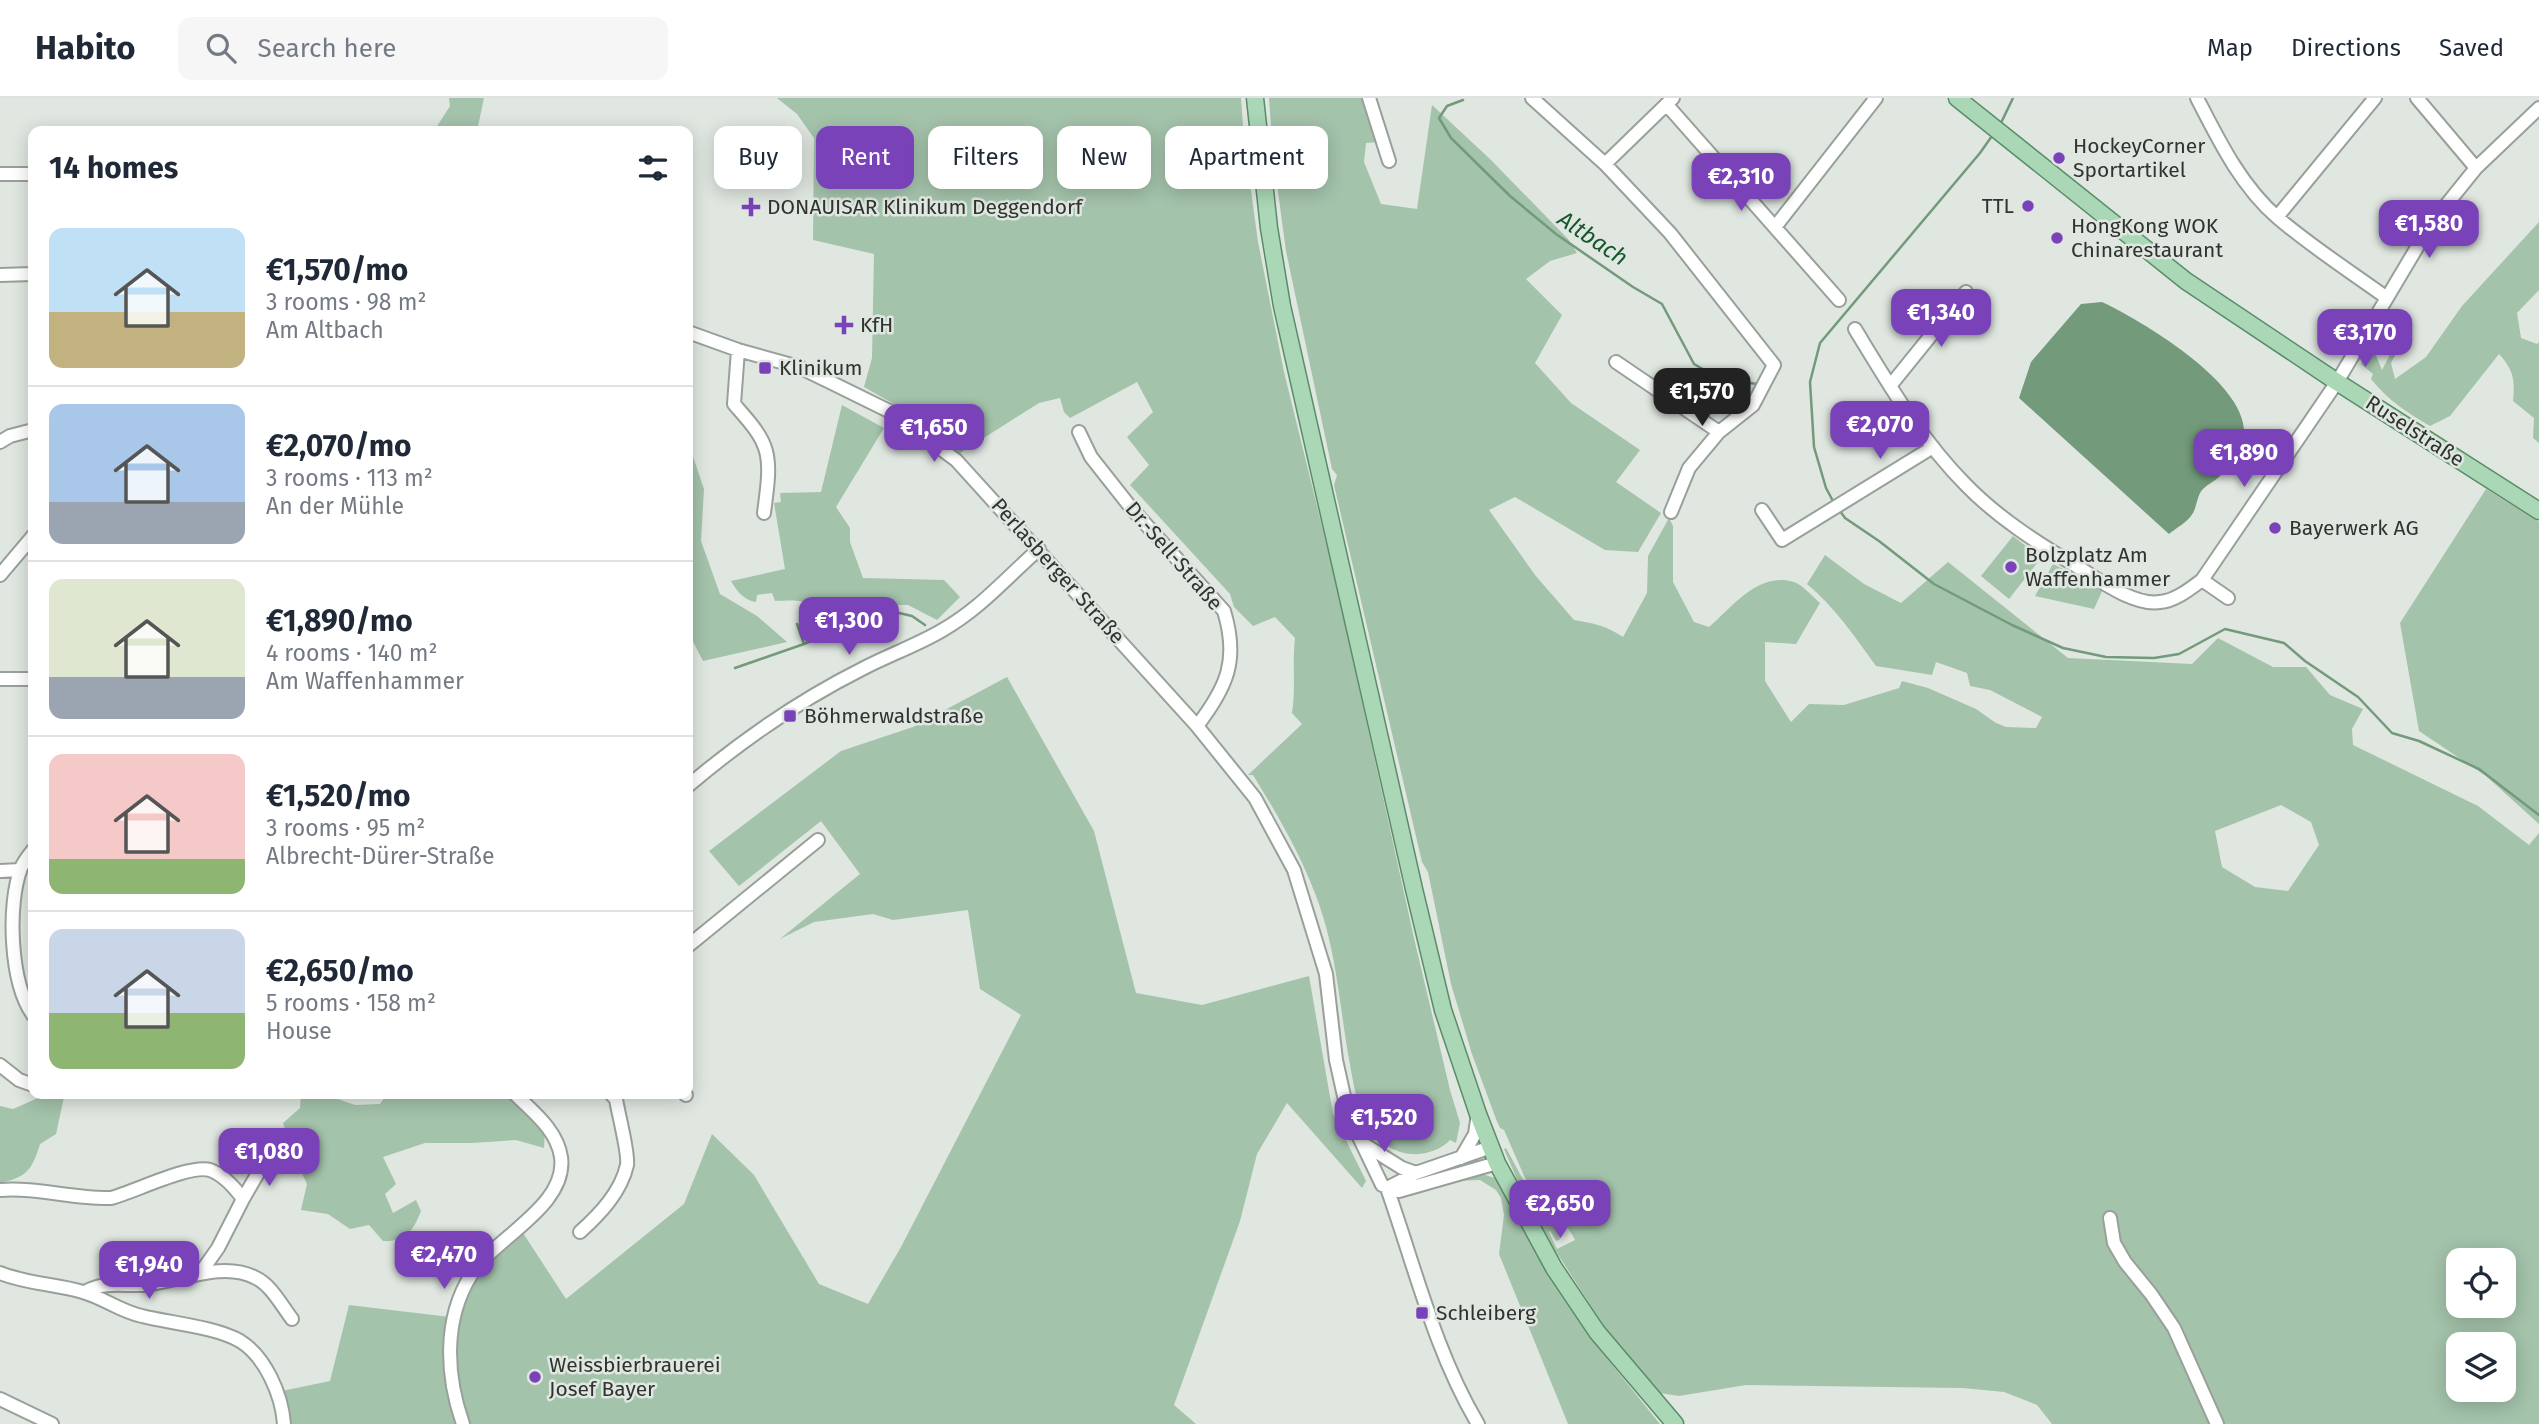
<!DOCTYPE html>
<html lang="en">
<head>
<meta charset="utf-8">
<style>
	body { margin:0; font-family:"Fira Sans",sans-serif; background:#f6f6f7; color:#1f2937; height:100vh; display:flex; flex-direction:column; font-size:26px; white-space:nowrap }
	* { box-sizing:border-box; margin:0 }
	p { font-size:23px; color:#747a83 }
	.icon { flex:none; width:38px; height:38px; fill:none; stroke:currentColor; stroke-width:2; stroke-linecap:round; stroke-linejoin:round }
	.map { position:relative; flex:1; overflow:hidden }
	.panel { position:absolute; left:28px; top:28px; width:665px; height:973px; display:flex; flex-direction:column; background:#fff; border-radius:14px; box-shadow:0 4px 18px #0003 }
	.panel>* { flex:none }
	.banner { position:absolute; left:714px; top:28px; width:665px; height:63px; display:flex; gap:14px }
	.tools { position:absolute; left:2446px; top:1150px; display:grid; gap:14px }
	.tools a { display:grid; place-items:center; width:70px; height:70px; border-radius:14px; background:#fff; box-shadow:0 4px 18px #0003; font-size:35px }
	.price { position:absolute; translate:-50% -60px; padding:0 16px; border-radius:14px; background:#7942b9; color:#fff; font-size:23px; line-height:46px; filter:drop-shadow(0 2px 4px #0008) }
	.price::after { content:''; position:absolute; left:50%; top:42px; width:21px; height:16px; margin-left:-10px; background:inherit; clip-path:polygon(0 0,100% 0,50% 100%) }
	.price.active { background:#222; color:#fff }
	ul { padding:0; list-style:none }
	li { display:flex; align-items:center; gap:21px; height:175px; padding:0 21px }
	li+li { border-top:2px solid #e0e1e3 }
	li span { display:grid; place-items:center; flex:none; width:196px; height:140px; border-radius:14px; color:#555 }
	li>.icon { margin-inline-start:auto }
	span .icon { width:84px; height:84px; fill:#fffc; stroke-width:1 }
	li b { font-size:30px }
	h2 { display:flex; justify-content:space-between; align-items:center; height:84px; padding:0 21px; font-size:30px }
	.tag { padding:0 24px; border-radius:14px; background:#fff; box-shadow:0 4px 18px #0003; font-size:24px; line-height:63px }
	.tag.active { background:#7942b9; color:#fff }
	header { display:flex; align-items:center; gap:42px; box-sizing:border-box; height:98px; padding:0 35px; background:#fff; border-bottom:2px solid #e0e1e3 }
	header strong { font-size:33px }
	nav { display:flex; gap:38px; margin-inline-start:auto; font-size:24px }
	.search { width:490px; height:63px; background:#f6f6f7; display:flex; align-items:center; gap:18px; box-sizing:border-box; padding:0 24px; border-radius:14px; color:#747a83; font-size:26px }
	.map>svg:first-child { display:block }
	.green { fill:#a4c3ab; fill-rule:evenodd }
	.water { fill:#729a7b }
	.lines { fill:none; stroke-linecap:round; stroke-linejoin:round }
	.stream { stroke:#729a7b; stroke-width:2.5 }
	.minor-casing { stroke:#99a09a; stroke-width:16 }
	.major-casing { stroke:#5b8c68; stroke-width:19 }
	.minor { stroke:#fff; stroke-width:12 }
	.major { stroke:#aad7b6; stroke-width:16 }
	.poi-dot { fill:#7942b9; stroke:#dfe7e0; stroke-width:2.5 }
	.labels { text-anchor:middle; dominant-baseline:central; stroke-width:5; stroke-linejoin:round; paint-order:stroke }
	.poi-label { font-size:21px; fill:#303330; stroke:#dfe7e0; text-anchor:start }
	.street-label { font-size:21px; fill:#303330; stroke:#dfe7e0 }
	.water-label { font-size:23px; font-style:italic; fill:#16562d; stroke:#dfe7e0 }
</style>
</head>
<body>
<header>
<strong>Habito</strong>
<div class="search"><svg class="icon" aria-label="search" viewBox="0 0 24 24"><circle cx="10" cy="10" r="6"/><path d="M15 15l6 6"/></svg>Search here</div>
<nav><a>Map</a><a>Directions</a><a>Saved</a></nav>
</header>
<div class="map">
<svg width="2539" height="1326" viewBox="0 0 2539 1326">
	<rect width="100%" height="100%" fill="#dfe7e0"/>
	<path class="green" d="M449 0H484L477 33H434L450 8Z
		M777 0H1241L1244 41 1258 144 1284 274 1335 481 1414 840 1450 992 1460 1025 1456 1045 1450 1042C1441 1052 1425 1057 1411 1056 1396 1055 1379 1045 1371 1032 1356 1011 1353 981 1348 956 1340 908 1336 856 1320 809 1303 760 1280 721 1253 677H1248L1302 626 1292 615C1296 590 1292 566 1295 540L1275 519 1253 528 1234 509 1230 496 1130 387 1149 367 1127 339 1153 314 1137 284 1070 320 1064 314 1060 300 1039 305 960 355 904 312 864 289 872 260 874 156 813 142 814 40 797 16Z
		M1269 0H1364L1379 44 1366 45 1364 64 1381 106 1417 111 1432 7 1490 61 1568 141 1577 155 1550 163 1526 181 1562 217 1535 265 1571 305 1640 352 1616 384 1661 415 1638 454 1605 452 1515 399 1489 412 1535 477 1574 522C1593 525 1607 528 1623 539L1647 495 1648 458 1669 420 1673 428V484L1694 524 1709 529C1733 508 1759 473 1794 484 1803 487 1813 499 1820 505L1796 546 1765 544V583L1791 624 1809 606 1844 607 1899 590 1902 583 1928 590 1976 611 1996 625 2006 629 2036 630 2042 619 1990 592 1970 588 1967 575 1936 564 1932 577 1876 568C1855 539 1835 509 1807 486L1825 457 1864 486 1901 505 1948 464 2068 560 2192 566 2218 540 2273 569H2306L2330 597 2363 611 2352 631 2353 647 2478 708 2529 747 2539 735V1326H2052L2037 1307 2004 1294 1963 1290 1746 1287 1679 1298 1653 1294 1614 1244 1555 1152 1522 1093 1504 1051 1506 1050 1526 1087 1560 1124 1565 1133 1559 1142 1556 1143 1550 1133 1549 1134 1557 1151 1575 1142 1562 1119 1541 1100 1525 1080 1504 1032 1500 1030 1496 1021 1472 956 1451 886 1428 774 1422 764 1334 387 1337 377 1332 371 1286 153 1273 57ZM2281 707 2311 724 2319 747 2288 793 2255 789 2222 769 2215 733ZM2459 1162H2504V1208H2459ZM2459 1246H2504V1292H2459Z
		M2539 124V192L2517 215 2521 240 2537 246 2539 244V345L2533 340 2534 320 2513 303C2515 283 2514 272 2499 256L2450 318 2430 328C2406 314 2388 302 2371 281L2373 276 2361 266 2381 234 2393 243 2389 249 2376 247 2375 255 2382 272 2395 247 2399 250 2391 265 2395 281 2426 259 2462 208Z
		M842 307 884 330 836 409 850 430V444L863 480 944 482 960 499 937 522 908 507H877L830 522C809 501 803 502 775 503L772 495 757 497 756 504C743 502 737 493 731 483L785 471 774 405 781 404 780 395 821 394Z
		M688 344 704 391 701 443 720 496 757 518 787 544 703 563 688 534Z
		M2486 391 2539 424V726L2486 678 2419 633 2400 525Z
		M2013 438 2041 460 2009 501 1981 478Z
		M2053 466 2103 491 2094 511 2035 498Z
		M1007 579 1094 733 1136 895 1202 907 1309 878 1333 1016 1366 1083 1362 1090 1287 1005 1257 1056 1240 1123 1174 1307 1196 1326H467L456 1284 454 1248 464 1190 484 1161 523 1135 566 1201 684 1106 712 1036 754 1077 819 1186 868 1206 901 1149 1021 917 980 891 968 812 893 822 873 816 814 824 780 841 860 776 821 723 739 788 709 753 841 653 913 629Z
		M301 996H336L335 1000 355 1007 380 1006 387 996H507L533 1018 545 1033 544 1050 516 1042 472 1045H425L383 1059 396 1086 385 1096 393 1115 416 1102 421 1113C413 1133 406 1144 383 1143L369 1127 350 1131 328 1116 301 1112 307 1086 294 1059 283 1025 300 1010Z
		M64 999 56 1036 40 1046C32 1072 27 1079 0 1085V1008L13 1011 38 1000Z
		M1482 1076 1495 1080 1546 1173 1601 1253 1660 1326H1568L1499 1156 1504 1117 1501 1100 1496 1092 1480 1082 1451 1083 1469 1077Z
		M349 1207 450 1219 461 1326H288L282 1293 330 1283Z"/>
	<path class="water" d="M2102 204C2142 223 2257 290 2243 343 2240 355 2230 370 2220 378 2215 383 2208 386 2203 391 2197 397 2197 408 2193 415 2188 424 2176 430 2169 436L2019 300 2031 264 2081 206Z"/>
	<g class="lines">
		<path class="stream" d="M1463 2 1447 8 1439 20 1451 40 1510 98 1556 136 1633 189 1662 206 1694 266 1720 281 1757 286
			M2000 27 2013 0
			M1834 405 1826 390 1814 349 1810 284 1820 245 1980 55 1994 35
			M1840 413 1845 420 1879 443 1934 486 2012 527 2063 550 2106 559 2154 560 2179 556 2225 531 2284 545 2305 563 2358 599 2392 635 2419 643 2479 671 2539 717
			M797 526 804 546
			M735 570 804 546 868 518 895 514 912 518 925 527"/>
		<g class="minor-casing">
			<path id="minor" d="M1369 0 1389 63
				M1532 0 1605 66 1670 135 1774 267 1753 307 1719 334 1689 370 1671 414
				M2197 0C2219 43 2241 88 2278 120 2312 149 2351 174 2387 200
				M2417 0 2476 70
				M1667 7 1839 202
				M1605 66 1673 0
				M0 76H33
				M2277 119 2375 0
				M1775 129 1876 0
				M0 177 33 176
				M1855 231C1888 285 1921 342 1966 387 1998 420 2039 446 2078 469 2099 482 2134 508 2160 504 2175 503 2190 491 2202 482L2337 284 2419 146 2447 106 2476 70 2539 10
				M688 234 738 252 799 269 828 283 891 314 956 362 1197 628 1255 700 1294 772 1326 876 1336 962 1348 1016 1382 1087 1399 1093 1497 1065
				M738 252 734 306C746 320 761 335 766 353 771 372 766 397 764 415
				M1616 264 1719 334
				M1890 288 1966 194
				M1079 334 1091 359 1132 411 1224 513C1239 562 1227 589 1197 628
				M0 344 10 338 33 332
				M1762 412 1782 442 1933 349
				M0 477 33 438
				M2202 482 2228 500
				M0 581H33
				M688 688C742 642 800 602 864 570 889 557 917 547 941 533 981 510 1005 481 1039 451
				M33 752C29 757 24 763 21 770 7 807 10 885 33 917
				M0 773 20 772
				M688 848 818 742
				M0 967 19 982 33 987
				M685 996 686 997
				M1362 1045 1402 1070 1416 1075
				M1461 1060 1475 1036 1478 1016
				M1387 1090C1415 1169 1435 1254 1478 1326
				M1387 1090 1416 1075 1491 1049
				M0 1092C37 1089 73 1101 111 1100 134 1094 190 1066 210 1072 224 1077 235 1090 243 1101L218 1150 201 1174
				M243 1101 265 1063
				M2110 1120 2114 1145 2125 1164 2151 1196 2174 1230 2217 1326
				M580 1134C600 1116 621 1094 627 1067 629 1055 618 1015 616 1001L611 996
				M0 1175C27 1186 56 1186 83 1194 104 1200 121 1214 142 1218 170 1225 216 1229 240 1243 266 1259 282 1298 284 1326
				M85 1194C104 1183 122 1188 143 1187 178 1184 223 1162 256 1180 271 1187 282 1208 292 1221
				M0 1301 52 1326
				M463 1326C446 1278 443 1222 471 1177 494 1140 568 1108 561 1059 557 1032 533 1014 515 996"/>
		</g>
		<g class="major-casing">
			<path id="major" d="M1255 0 1269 130 1282 208 1414 791 1443 912 1478 1016 1497 1065 1554 1170 1597 1234 1675 1326
				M1957 0 2186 183 2337 284 2539 413"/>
		</g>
		<use href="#minor" class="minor"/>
		<use href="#major" class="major"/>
	</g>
	<g class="poi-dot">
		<circle cx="2059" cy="60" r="7"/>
		<circle cx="2028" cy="108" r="7"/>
		<path d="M747.5 98.5h7v7h7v7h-7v7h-7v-7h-7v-7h7z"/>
		<circle cx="2057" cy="140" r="7"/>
		<path d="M840.5 216.5h7v7h7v7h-7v7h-7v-7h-7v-7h7z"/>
		<rect x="758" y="263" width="14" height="14" rx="3.5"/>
		<circle cx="2275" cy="430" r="7"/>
		<circle cx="2011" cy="469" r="7"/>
		<rect x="783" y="611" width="14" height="14" rx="3.5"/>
		<rect x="1415" y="1208" width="14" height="14" rx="3.5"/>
		<circle cx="535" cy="1279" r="7"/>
	</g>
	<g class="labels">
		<g class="poi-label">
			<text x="2073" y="48">HockeyCorner<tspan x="2073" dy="24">Sportartikel</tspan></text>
			<text x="2014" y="108" text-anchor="end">TTL</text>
			<text x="767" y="109">DONAUISAR Klinikum Deggendorf</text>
			<text x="2071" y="128">HongKong WOK<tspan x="2071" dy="24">Chinarestaurant</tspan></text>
			<text x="860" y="227">KfH</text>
			<text x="779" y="270">Klinikum</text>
			<text x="2289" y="430">Bayerwerk AG</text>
			<text x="2025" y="457">Bolzplatz Am<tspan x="2025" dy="24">Waffenhammer</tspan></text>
			<text x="804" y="618">Böhmerwaldstraße</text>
			<text x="1436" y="1215">Schleiberg</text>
			<text x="549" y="1267">Weissbierbrauerei<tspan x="549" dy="24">Josef Bayer</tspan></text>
		</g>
		<g class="street-label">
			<text transform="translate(2415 333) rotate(33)">Ruselstraße</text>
			<text transform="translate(1174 458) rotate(49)">Dr.-Sell-Straße</text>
			<text transform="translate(1058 473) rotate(48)">Perlasberger Straße</text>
		</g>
		<g class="water-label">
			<text transform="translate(1593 140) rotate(34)">Altbach</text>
		</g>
	</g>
</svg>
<div class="tools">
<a><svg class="icon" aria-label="locate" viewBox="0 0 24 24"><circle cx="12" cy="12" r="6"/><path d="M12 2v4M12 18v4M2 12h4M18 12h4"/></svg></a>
<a><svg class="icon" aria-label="layers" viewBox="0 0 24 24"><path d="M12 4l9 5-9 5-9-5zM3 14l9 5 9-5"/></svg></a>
</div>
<b class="price" style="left:1741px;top:115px">€2,310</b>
<b class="price" style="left:2429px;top:162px">€1,580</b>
<b class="price" style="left:1941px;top:251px">€1,340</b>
<b class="price" style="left:2365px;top:271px">€3,170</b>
<b class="price active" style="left:1702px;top:330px">€1,570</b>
<b class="price" style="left:1880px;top:363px">€2,070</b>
<b class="price" style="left:934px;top:366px">€1,650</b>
<b class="price" style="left:2244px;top:391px">€1,890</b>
<b class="price" style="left:849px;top:559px">€1,300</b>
<b class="price" style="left:1384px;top:1056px">€1,520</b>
<b class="price" style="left:269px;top:1090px">€1,080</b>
<b class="price" style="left:1560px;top:1142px">€2,650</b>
<b class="price" style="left:444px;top:1193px">€2,470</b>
<b class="price" style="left:149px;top:1203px">€1,940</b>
<div class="banner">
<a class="tag">Buy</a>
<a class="tag active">Rent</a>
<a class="tag">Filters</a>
<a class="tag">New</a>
<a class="tag">Apartment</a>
</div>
<section class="panel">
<h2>14 homes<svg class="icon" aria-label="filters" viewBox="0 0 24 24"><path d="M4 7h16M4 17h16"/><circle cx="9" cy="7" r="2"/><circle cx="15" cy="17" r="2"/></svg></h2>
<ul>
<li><span style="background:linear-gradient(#bfe0f5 60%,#c2b280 0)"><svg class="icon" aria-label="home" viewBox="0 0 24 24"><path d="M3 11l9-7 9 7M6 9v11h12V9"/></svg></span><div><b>€1,570/mo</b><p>3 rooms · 98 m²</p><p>Am Altbach</p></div></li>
<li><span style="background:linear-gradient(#a9c7e8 70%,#9aa5b1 0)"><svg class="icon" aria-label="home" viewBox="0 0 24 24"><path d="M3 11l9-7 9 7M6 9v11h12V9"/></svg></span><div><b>€2,070/mo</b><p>3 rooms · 113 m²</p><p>An der Mühle</p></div></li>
<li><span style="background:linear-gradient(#dfe7d0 70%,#9aa5b1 0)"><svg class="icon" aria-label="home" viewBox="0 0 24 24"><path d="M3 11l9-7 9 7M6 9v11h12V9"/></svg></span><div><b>€1,890/mo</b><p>4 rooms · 140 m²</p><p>Am Waffenhammer</p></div></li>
<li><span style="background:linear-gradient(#f6c9c9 75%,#8fb573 0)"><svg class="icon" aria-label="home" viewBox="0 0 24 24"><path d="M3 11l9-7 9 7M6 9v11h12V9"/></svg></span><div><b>€1,520/mo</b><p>3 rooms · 95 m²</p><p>Albrecht-Dürer-Straße</p></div></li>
<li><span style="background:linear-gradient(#c9d6e8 60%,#8fb573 0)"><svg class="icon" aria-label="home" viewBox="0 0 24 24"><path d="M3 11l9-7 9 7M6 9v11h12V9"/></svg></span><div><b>€2,650/mo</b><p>5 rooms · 158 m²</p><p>House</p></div></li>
</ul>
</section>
</div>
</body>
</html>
